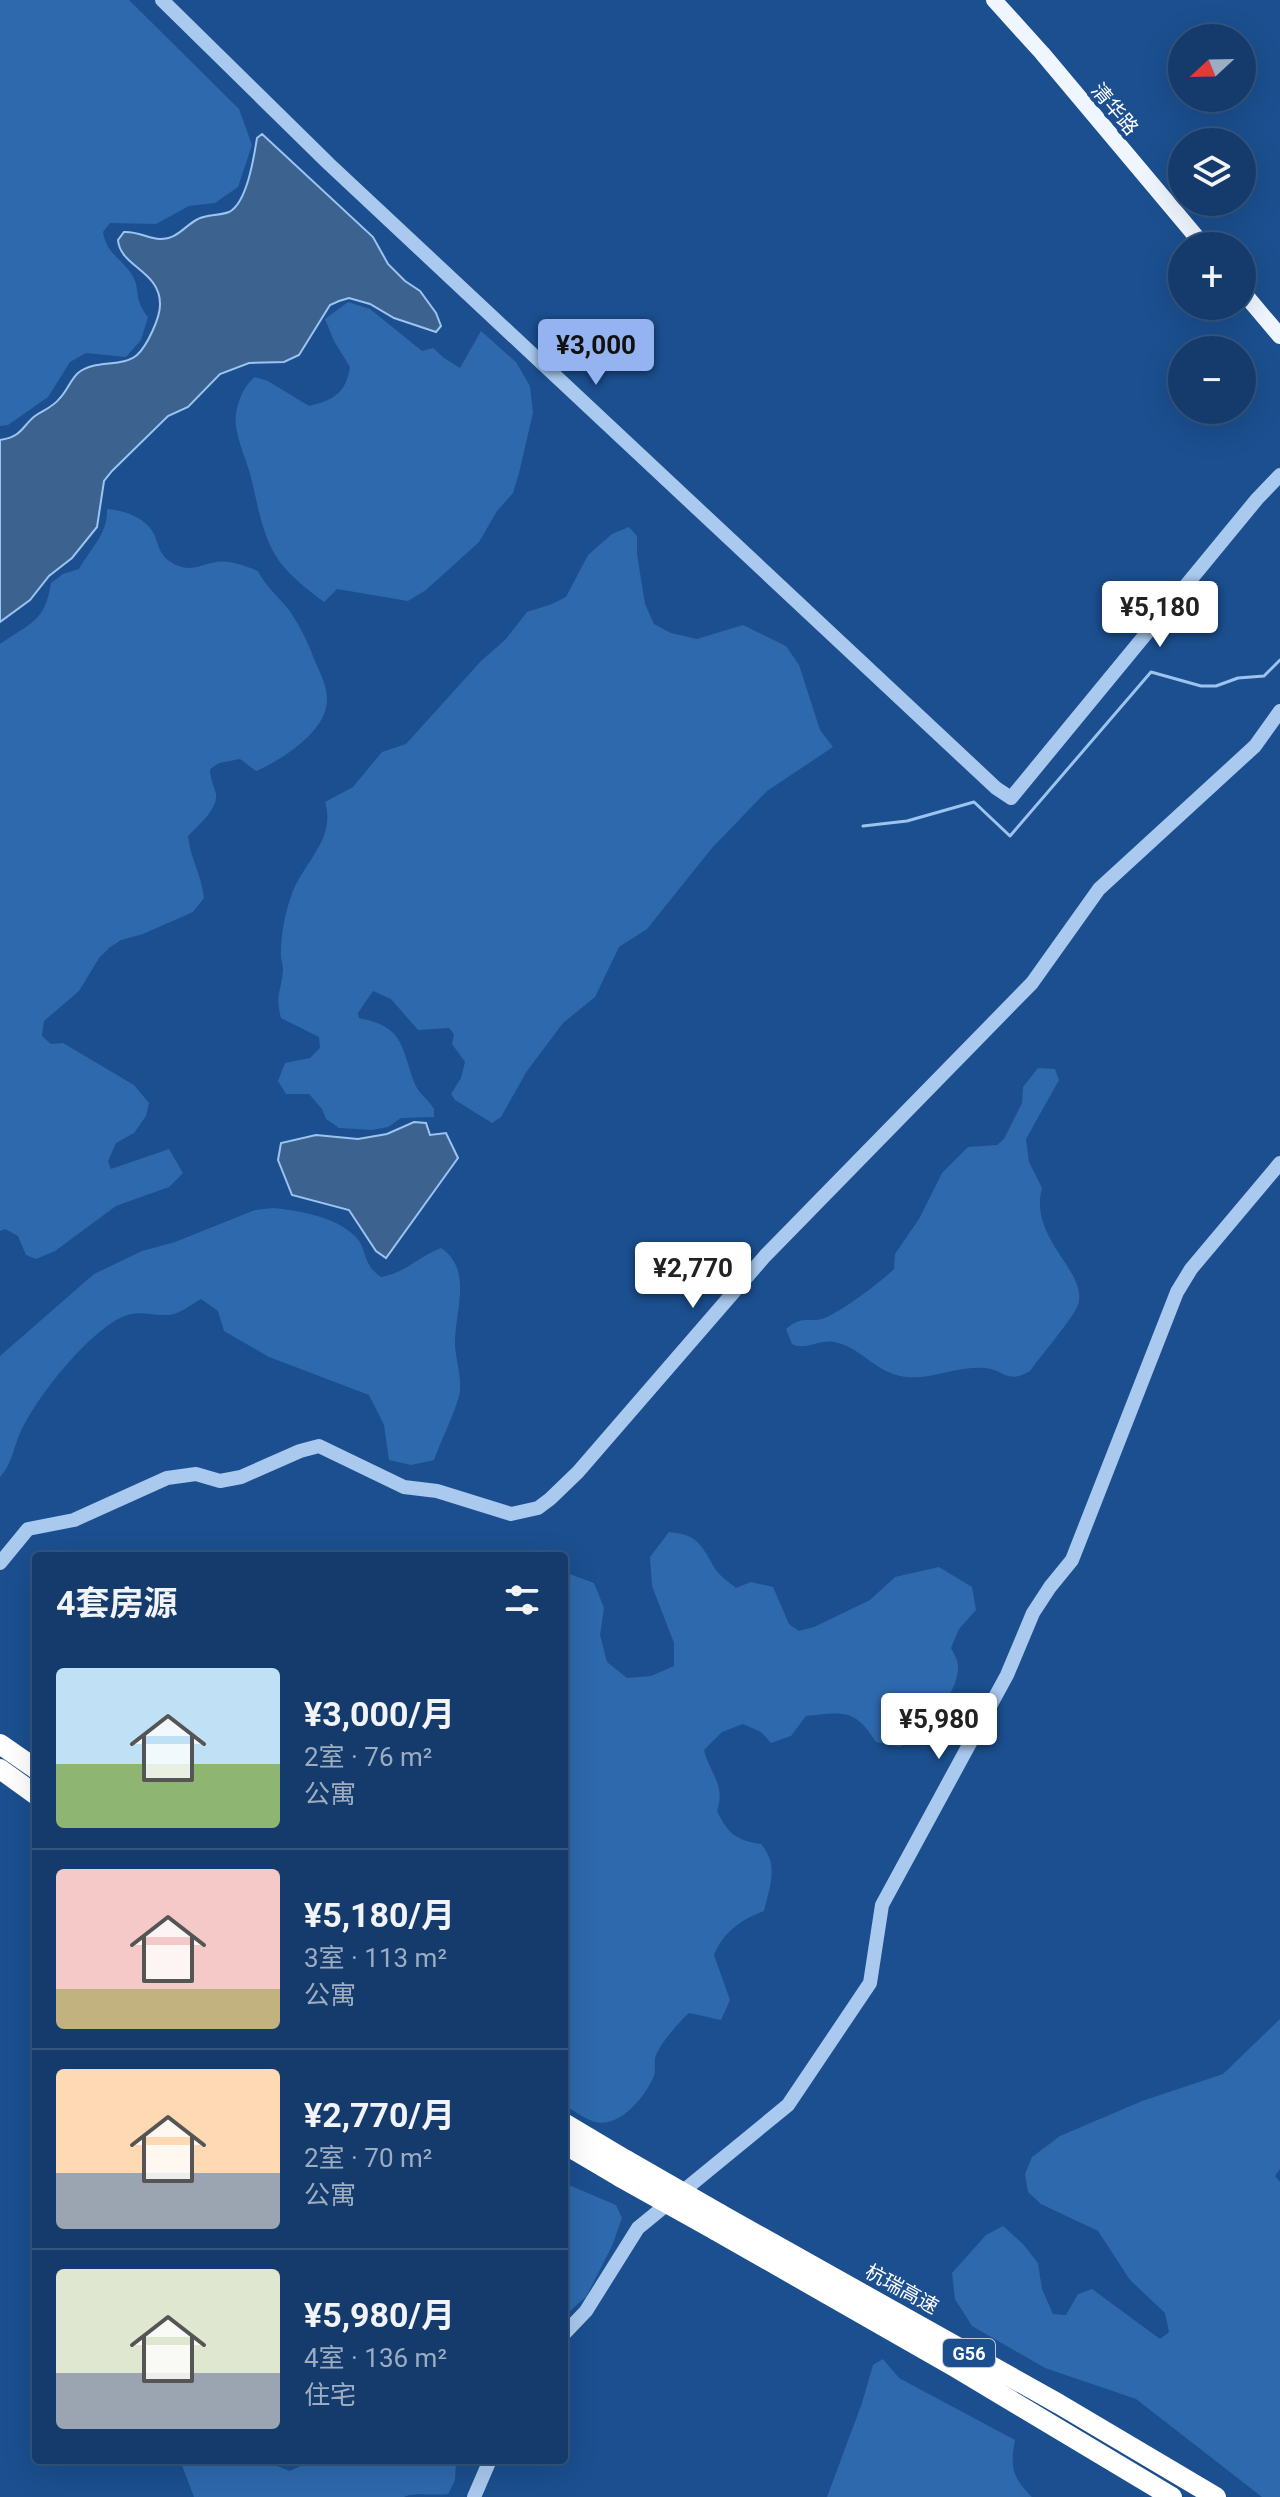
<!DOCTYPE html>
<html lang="zh">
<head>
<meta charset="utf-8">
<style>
	body { margin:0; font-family:Roboto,"Noto Sans SC",sans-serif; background:#214673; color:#f1f3f6; height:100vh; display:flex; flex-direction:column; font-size:30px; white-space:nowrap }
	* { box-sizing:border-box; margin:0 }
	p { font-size:26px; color:#9dadc1 }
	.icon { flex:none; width:44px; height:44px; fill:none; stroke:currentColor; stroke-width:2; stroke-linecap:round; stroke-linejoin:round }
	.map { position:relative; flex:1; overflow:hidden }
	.sheet { position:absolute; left:32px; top:1552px; width:536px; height:912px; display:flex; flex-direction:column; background:#143b6b; border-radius:8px; box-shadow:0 8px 32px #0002,0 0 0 2px #33557e }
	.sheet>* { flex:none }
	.needle { width:52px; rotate:248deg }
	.fabs { position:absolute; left:1168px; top:24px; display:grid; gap:16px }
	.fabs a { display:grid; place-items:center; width:88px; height:88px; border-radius:50%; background:#143b6b; box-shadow:0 8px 32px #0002,0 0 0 2px #33557e; font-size:40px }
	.price { position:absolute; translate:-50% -68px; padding:0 18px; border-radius:8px; background:#fff; color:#222; font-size:26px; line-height:52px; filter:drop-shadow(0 2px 4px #0008) }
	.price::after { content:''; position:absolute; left:50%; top:48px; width:24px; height:18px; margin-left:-12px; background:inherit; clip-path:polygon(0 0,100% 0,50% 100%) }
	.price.active { background:#95b2f1; color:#111 }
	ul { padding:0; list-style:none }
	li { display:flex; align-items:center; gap:24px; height:200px; padding:0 24px }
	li+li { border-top:2px solid #33557e }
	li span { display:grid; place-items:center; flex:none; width:224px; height:160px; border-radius:8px; color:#555 }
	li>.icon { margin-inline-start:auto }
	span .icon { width:96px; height:96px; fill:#fffc; stroke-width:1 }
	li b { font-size:34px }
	h2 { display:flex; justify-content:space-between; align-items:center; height:96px; padding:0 24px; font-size:34px }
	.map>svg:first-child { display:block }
	.green { fill:#2e69ad }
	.water { fill:#3c6290; stroke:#9cc4f0; stroke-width:2 }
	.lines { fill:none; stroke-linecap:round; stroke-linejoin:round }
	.stream { stroke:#9cc4f0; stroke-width:3 }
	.minor { stroke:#a9c9ee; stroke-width:14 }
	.major { stroke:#f0f6ff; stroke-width:16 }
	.highway { stroke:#fff; stroke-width:20 }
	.highway-bridge { stroke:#fff; stroke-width:20 }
	.labels { text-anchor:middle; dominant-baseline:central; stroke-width:8; stroke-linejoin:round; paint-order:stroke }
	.shield { fill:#1b4f8f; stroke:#bbcadd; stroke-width:2 }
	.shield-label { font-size:18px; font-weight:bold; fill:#fff }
	.street-label { font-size:20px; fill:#fff; stroke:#1b4f8f }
</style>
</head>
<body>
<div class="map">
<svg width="1280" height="2497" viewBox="0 0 1280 2497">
	<rect width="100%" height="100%" fill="#1b4f8f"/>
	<path class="green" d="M0 0H129L239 109 252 145 238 187 215 203 189 206 156 224 110 223 103 232C107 255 121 257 132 275 141 289 133 299 148 317L141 340 126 357 86 353 70 362 48 397 8 425 0 426Z
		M348 302 370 309 422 351 433 348 444 358 460 368 481 331 516 362 530 386 533 413 519 473 513 493 497 511 479 542 426 590 408 601 337 589 324 602C308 590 291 577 279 561 261 535 258 503 250 474 246 459 238 442 236 426 234 409 242 387 255 377L268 381 309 406C334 400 346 393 350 367L334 341 325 319Z
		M107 509C122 510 141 516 151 529 160 542 156 554 174 564 192 573 201 564 216 562 231 560 244 566 258 571 266 587 278 596 289 610 299 624 308 642 314 659 320 672 327 686 327 700 327 731 282 760 256 771L240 759 219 763 210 769C210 778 214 786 216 794 218 810 197 826 188 836 190 858 202 876 204 898L193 912 143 934 121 940 109 948 99 958 79 991 44 1021 42 1036 51 1044 63 1043 134 1085 149 1103 146 1116 134 1133 116 1143 108 1161 111 1169 169 1149 183 1173 169 1187 116 1206 55 1251 36 1259 26 1255 18 1236 5 1229 0 1231V644C30 623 45 622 51 583L63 574 79 569C92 546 108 534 107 509Z
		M629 527 637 536V554L645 604 654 624 671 633 697 639 743 625 786 646 799 665 820 730 833 747 767 791 712 848 647 929 619 947 595 997 563 1023 527 1071 501 1117 492 1123 455 1100 451 1094 461 1078 465 1062 452 1044 454 1034 449 1028 418 1030 391 999 373 991 358 1013 359 1018C405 1027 401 1047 415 1084 418 1093 429 1100 434 1109V1117L401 1118 388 1127 372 1130 339 1128 326 1119 322 1109 309 1094H286L278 1081 285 1063 310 1058 320 1048 319 1037 281 1018C275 994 281 993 283 970 283 964 280 958 281 952 281 932 286 909 293 891 306 860 336 838 325 802L353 787 382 752 406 744 481 661 505 640 527 612 552 604 566 597 588 555 612 534Z
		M1038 1068 1055 1069 1059 1080 1026 1139 1029 1162 1042 1188C1028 1239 1089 1272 1078 1305 1074 1317 1039 1358 1030 1371 1006 1385 1004 1369 984 1368 954 1365 923 1385 893 1374 871 1366 857 1346 834 1342 820 1339 805 1351 792 1344L786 1329C804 1313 811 1325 827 1317 843 1310 881 1282 894 1269L895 1254 919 1219 942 1173 968 1147 997 1145 1004 1139 1022 1103 1023 1087Z
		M273 1208C300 1211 334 1216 355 1236 368 1249 361 1263 381 1277 405 1273 418 1257 441 1248 474 1270 454 1313 455 1346 456 1361 463 1382 459 1396 453 1417 442 1438 434 1460L411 1465 389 1460 384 1425 369 1395 269 1357 224 1331 218 1311 201 1299C192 1304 178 1315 168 1315 150 1316 138 1309 120 1318 85 1336 36 1398 20 1433 13 1449 12 1464 0 1477V1356L94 1274 142 1251 175 1242 255 1210Z
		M669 1532C700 1535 701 1546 716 1570 721 1577 729 1582 736 1588L751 1582 773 1587 789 1624 799 1631 814 1627 870 1600 895 1577 939 1567 972 1587 976 1610 959 1629 951 1648C954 1654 958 1660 958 1666 959 1696 922 1730 900 1747L876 1742C855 1708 843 1712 806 1716L791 1736 771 1743 761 1732 743 1724 722 1732 704 1750C710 1774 726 1785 717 1811 728 1834 736 1840 761 1844 779 1864 770 1886 764 1911 741 1920 724 1931 714 1955L730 2000 721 2020 689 2013C680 2021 658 2046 655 2058 654 2065 656 2070 654 2076 645 2097 618 2131 592 2121 582 2117 573 2110 564 2105V1572L594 1583 604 1608 600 1635 607 1662 627 1678 651 1676 674 1666V1643L652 1586 650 1557Z
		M1280 2019V2169L1275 2176 1280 2182V2497H1262L1136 2399 1045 2368 972 2326 955 2299 952 2273 986 2235 1003 2226 1023 2244 1038 2263 1042 2289 1053 2314 1066 2315 1078 2294 1092 2289 1160 2339 1169 2332 1165 2313 1130 2280 1098 2231 1041 2204 1028 2192 1025 2174 1032 2157 1060 2136 1142 2101 1223 2074Z
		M564 2183 616 2205 622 2218 612 2246 586 2297 564 2316Z
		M883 2359 899 2378 1015 2440C1010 2467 1012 2477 1032 2497H827L862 2403 873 2365Z
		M180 2460H276L277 2466 290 2471 313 2460H456L455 2480 448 2494C436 2496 414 2492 404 2497H194Z"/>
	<path class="water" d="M262 134 373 237 388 264 405 281 420 291 436 313 441 326 436 332 394 318 370 304 349 298 339 301 330 305 299 355 284 362 249 363 220 374 188 407 168 416 112 471 104 481 97 527 72 558 49 576 30 600 0 622V440C6 439 13 437 17 434 24 429 28 421 35 416 44 410 53 407 60 398 67 391 71 379 78 373 95 359 122 368 137 355 147 346 160 318 160 305 161 271 120 267 118 240L124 232C137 231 147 238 160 239 178 239 184 226 198 219 207 214 219 216 229 212 247 203 254 157 257 138Z
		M414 1122 426 1123 430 1135 446 1133 458 1158 386 1258 376 1251 349 1210 292 1195 278 1160 281 1143 316 1135 358 1139 387 1134Z"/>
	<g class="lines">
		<path class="stream" d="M863 826 907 821 974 802 1010 836 1151 672 1201 686H1216L1238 678 1264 676 1280 660"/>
		<path class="minor" d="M162 0 329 164 996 788 1011 798 1257 499 1280 475
			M0 1563 28 1529 74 1520 167 1478 196 1474 220 1481 241 1477 300 1451 319 1446 404 1487 437 1491 511 1514 538 1508 550 1499 578 1472 765 1256 1032 983 1099 889 1255 746 1280 711
			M564 2334 586 2311 638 2228 788 2105 870 1983 882 1905 1007 1675 1033 1613 1050 1587 1072 1560 1177 1292 1191 1269 1280 1163
			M474 2497 490 2460"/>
		<path class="major" d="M994 0 1042 53 1204 246
			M1242 291 1280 336"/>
		<path class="highway" d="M0 1744 36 1769
			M0 1769 36 1795
			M564 2123 626 2160
			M564 2144 620 2177
			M720 2214 1059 2404 1216 2497
			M715 2230 955 2367 1172 2497"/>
		<path class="highway-bridge" d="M626 2160 720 2214
			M620 2177 715 2230"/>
	</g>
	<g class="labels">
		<rect class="shield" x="943" y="2339" width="52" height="28" rx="6"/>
		<g class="shield-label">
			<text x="969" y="2353">G56</text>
		</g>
		<g class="street-label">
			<text transform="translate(1115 109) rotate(50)">清华路</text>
			<text transform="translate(902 2289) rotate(29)">杭瑞高速</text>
		</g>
	</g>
</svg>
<div class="fabs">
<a><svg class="needle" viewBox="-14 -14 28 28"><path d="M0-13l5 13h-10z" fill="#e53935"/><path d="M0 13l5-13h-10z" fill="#9dadc1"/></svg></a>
<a><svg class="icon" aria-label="layers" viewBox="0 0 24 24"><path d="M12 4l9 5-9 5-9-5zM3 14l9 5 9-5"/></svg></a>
<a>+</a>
<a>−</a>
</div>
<b class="price active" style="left:596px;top:387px">¥3,000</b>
<b class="price" style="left:1160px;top:649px">¥5,180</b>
<b class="price" style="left:693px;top:1310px">¥2,770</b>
<b class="price" style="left:939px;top:1761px">¥5,980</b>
<section class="sheet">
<h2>4套房源<svg class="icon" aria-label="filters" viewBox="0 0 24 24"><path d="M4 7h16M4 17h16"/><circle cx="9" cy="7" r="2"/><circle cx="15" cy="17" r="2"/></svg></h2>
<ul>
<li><span style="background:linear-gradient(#bfe0f5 60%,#8fb573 0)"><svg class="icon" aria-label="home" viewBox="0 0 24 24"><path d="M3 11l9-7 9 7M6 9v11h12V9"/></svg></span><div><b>¥3,000/月</b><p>2室 · 76 m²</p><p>公寓</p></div></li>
<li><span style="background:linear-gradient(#f6c9c9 75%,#c2b280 0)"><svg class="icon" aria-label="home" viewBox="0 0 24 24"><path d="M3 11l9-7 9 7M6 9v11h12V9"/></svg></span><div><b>¥5,180/月</b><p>3室 · 113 m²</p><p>公寓</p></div></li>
<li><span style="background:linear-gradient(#ffd9b3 65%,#9aa5b1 0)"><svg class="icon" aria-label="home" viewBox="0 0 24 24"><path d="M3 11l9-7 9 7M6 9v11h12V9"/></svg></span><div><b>¥2,770/月</b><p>2室 · 70 m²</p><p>公寓</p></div></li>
<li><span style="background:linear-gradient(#dfe7d0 65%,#9aa5b1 0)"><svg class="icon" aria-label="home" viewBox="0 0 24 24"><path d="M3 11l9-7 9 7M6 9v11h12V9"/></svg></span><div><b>¥5,980/月</b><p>4室 · 136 m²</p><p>住宅</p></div></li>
</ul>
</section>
</div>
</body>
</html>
